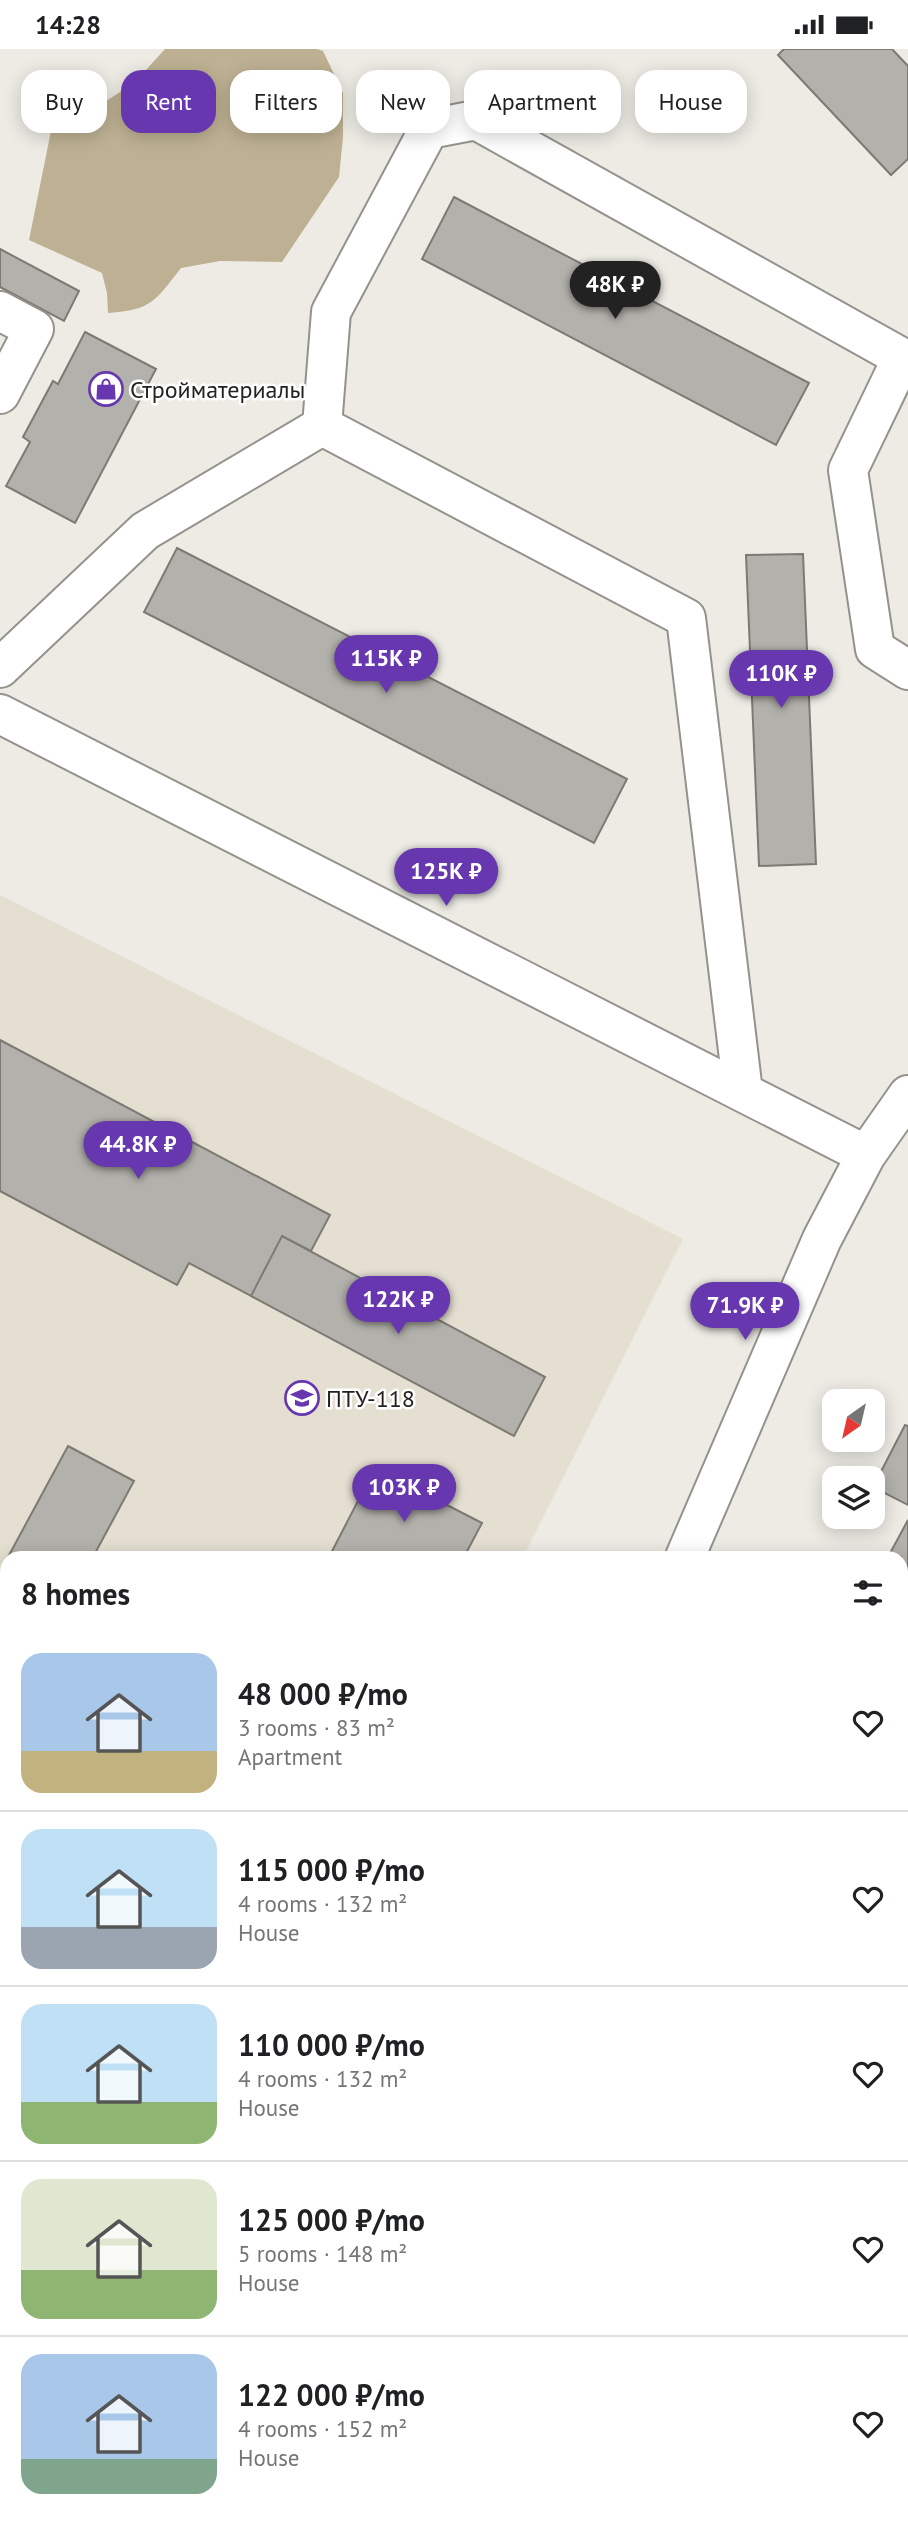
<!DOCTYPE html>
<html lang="en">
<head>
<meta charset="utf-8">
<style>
	body { margin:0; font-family:"PT Sans",sans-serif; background:#f6f6f6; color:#202124; height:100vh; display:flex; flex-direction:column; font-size:26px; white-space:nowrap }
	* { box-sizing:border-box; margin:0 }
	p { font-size:23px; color:#757577 }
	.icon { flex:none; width:38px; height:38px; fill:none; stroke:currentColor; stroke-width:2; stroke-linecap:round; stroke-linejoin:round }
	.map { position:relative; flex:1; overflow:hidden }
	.sheet { position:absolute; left:0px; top:1502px; width:908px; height:975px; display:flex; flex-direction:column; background:#fff; border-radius:21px 21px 0 0; box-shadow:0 4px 18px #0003 }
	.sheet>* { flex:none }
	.guide { position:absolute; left:21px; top:21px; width:866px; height:63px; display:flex; gap:14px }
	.needle { width:46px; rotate:214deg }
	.buttons { position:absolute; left:822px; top:1340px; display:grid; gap:14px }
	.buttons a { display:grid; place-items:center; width:63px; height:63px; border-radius:14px; background:#fff; box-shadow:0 4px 18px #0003; font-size:35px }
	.price { position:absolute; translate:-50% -60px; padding:0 16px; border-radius:24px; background:#6637ae; color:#fff; font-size:23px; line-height:46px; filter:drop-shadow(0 2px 4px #0008) }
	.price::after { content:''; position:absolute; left:50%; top:42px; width:21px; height:16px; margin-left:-10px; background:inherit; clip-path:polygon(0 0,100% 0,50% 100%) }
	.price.selected { background:#222; color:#fff }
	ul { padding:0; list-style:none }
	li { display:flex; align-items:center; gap:21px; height:175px; padding:0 21px }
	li+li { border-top:2px solid #e0e0e0 }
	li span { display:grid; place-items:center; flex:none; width:196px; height:140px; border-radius:21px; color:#555 }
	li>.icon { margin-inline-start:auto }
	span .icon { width:84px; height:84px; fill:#fffc; stroke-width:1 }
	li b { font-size:30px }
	h2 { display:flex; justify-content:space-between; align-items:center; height:84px; padding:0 21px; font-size:30px }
	.chip { padding:0 24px; border-radius:21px; background:#fff; box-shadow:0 4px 18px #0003; font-size:24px; line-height:63px }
	.chip.selected { background:#6637ae; color:#fff }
	.status { display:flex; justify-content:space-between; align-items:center; height:49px; padding:0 35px; background:#fff; direction:ltr }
	.status svg { height:19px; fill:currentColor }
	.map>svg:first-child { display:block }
	.built { fill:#e4dfd1 }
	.forest { fill:#beb193 }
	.building { fill:#b3b1ab; stroke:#7d7a74; stroke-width:2 }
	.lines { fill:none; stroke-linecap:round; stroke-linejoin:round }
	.minor-casing { stroke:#94928c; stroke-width:42 }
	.minor { stroke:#fff; stroke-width:38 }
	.labels { text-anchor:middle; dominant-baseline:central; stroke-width:5; stroke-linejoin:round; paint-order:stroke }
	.poi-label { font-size:24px; fill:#242220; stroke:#fff; text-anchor:start }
</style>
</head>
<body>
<div class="status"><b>14:28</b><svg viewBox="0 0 49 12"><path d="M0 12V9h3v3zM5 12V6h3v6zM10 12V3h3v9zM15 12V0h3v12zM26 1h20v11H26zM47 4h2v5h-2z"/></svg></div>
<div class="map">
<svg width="908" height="2475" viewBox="0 0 908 2475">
	<rect width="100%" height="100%" fill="#edebe4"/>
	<path class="built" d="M0 846 683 1190 523 1508H7V1893L3 1901 0 1900Z
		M908 1990V2468H901V2004Z"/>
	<path class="forest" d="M165 0H317L323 2 343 44V88L339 128 282 213 220 212 181 219C155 252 152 261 108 264L107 244 102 224 29 191 51 82 89 63 134 34Z"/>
	<path class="building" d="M784 0H892L908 17V110L891 126 778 6Z
		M454 148 809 334 776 396 422 210Z
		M0 200 79 242 64 272 0 238Z
		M85 283 156 320 75 474 6 437 30 393 23 388 53 332 58 335Z
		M177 499 627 730 594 794 144 563Z
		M803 505 816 815 759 817 746 506Z
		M0 991 330 1166 311 1202 282 1187 251 1247 189 1214 177 1236 0 1142Z
		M282 1187 545 1328 514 1387 251 1247Z
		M905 1376 908 1377V1456L873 1438Z
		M68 1397 134 1432 93 1508H8Z
		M375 1419 482 1474 464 1508H329Z
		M908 1471V1681L901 1694V1508H888Z
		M7 1511V1669L0 1682V1524Z
		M901 2119 908 2120V2185L901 2184Z
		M901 2247H908V2306L901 2305Z
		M901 2361H908V2396L901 2395Z
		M901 2436 908 2437V2469L901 2468Z"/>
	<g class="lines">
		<g class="minor-casing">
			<path id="minor" d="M0 262 34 280 0 345
				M902 309 848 421 875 600 908 621
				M322 377 331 263 429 80 476 71 908 312
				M0 619 145 482 322 377 686 569 743 1043
				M0 665 866 1106
				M685 1508 822 1190 866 1106 908 1046
				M901 2048 908 2035
				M0 2085 7 2089
				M901 2207 908 2209
				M901 2328 908 2329
				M901 2411 908 2412
				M207 2475 209 2469"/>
		</g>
		<use href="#minor" class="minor"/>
	</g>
	<defs>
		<g id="shop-ring" transform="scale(1.75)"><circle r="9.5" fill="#fff" stroke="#6637ae" stroke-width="1.5"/><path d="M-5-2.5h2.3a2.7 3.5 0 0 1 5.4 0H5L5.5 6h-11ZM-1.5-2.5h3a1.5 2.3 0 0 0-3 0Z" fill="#6637ae"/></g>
		<g id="university-ring" transform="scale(1.75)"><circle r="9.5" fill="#fff" stroke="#6637ae" stroke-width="1.5"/><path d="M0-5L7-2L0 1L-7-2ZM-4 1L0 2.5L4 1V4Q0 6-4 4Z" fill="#6637ae"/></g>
	</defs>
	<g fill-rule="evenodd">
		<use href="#shop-ring" x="106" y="340"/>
		<use href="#university-ring" x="302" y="1349"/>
	</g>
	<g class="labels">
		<g class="poi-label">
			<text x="130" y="340">Стройматериалы</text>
			<text x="326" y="1349">ПТУ-118</text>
		</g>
	</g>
</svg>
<div class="buttons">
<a><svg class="needle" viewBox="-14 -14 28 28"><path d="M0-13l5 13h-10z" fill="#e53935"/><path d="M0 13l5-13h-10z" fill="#757577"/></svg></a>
<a><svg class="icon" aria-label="layers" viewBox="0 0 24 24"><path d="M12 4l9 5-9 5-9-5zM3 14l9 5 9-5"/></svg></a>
</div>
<b class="price selected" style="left:615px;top:272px">48K ₽</b>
<b class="price" style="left:386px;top:646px">115K ₽</b>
<b class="price" style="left:781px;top:661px">110K ₽</b>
<b class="price" style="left:446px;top:859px">125K ₽</b>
<b class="price" style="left:138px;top:1132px">44.8K ₽</b>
<b class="price" style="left:398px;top:1287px">122K ₽</b>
<b class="price" style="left:745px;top:1293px">71.9K ₽</b>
<b class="price" style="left:404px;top:1475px">103K ₽</b>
<div class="guide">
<a class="chip">Buy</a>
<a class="chip selected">Rent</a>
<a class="chip">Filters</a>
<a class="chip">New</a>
<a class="chip">Apartment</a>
<a class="chip">House</a>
</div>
<section class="sheet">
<h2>8 homes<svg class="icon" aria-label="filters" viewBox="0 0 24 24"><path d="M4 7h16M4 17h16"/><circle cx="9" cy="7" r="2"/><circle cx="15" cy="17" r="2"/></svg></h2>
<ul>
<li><span style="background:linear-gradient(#a9c7e8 70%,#c2b280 0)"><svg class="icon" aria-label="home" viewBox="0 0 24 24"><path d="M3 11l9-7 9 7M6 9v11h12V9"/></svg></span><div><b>48 000 ₽/mo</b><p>3 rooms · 83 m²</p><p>Apartment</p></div><svg class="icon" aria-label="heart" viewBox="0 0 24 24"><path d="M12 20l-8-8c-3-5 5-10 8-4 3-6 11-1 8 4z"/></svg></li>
<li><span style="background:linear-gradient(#bfe0f5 70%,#9aa5b1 0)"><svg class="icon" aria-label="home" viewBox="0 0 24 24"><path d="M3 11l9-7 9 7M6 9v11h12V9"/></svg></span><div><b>115 000 ₽/mo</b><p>4 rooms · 132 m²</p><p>House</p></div><svg class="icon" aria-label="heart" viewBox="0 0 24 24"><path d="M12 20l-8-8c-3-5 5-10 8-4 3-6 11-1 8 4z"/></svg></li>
<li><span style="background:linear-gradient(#bfe0f5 70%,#8fb573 0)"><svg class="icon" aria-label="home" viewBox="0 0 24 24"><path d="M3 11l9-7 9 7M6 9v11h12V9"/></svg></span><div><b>110 000 ₽/mo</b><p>4 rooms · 132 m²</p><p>House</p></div><svg class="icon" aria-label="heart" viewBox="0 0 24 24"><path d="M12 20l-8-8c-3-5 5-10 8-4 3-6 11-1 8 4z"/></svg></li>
<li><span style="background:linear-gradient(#dfe7d0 65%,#8fb573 0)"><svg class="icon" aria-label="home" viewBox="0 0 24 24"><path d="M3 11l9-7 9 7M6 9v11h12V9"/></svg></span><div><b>125 000 ₽/mo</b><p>5 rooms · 148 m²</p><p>House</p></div><svg class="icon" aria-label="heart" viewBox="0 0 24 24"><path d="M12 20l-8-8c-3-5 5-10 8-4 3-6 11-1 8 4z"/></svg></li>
<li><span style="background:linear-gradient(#a9c7e8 75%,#7fa58c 0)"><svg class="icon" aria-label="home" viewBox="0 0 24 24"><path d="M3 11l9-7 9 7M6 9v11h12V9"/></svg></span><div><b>122 000 ₽/mo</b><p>4 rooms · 152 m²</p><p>House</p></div><svg class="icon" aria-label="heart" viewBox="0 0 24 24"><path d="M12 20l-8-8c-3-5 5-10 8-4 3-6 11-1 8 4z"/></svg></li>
</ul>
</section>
</div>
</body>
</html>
